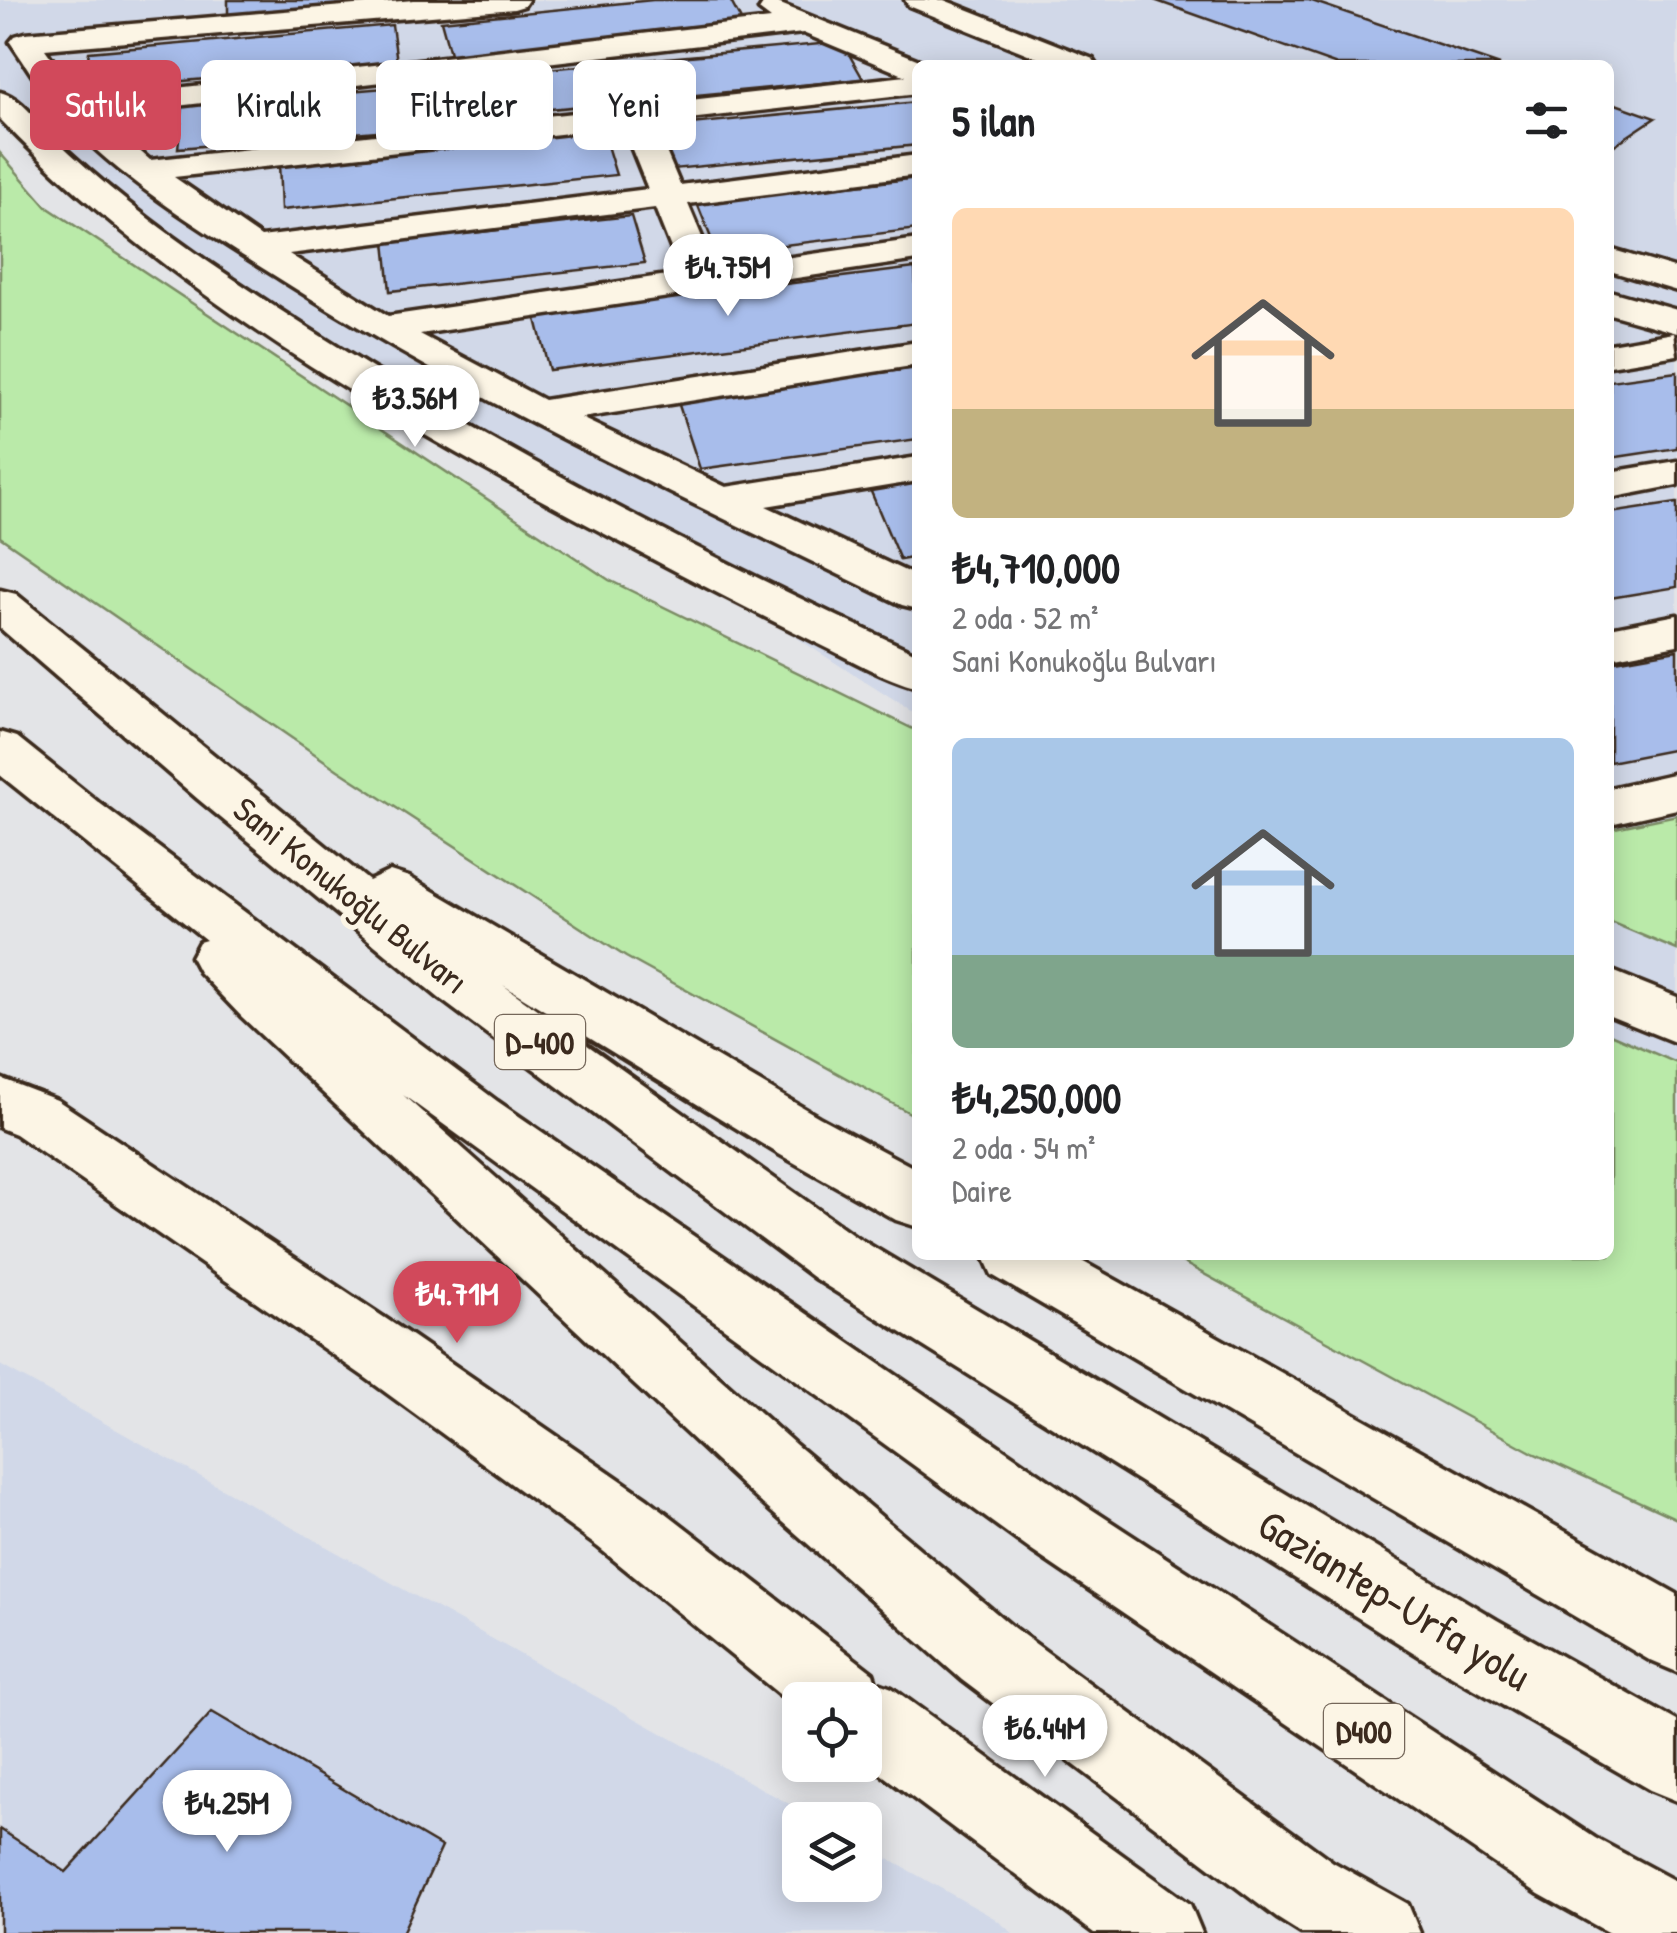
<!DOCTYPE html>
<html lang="tr">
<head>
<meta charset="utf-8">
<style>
	body { margin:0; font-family:"Patrick Hand",sans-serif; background:#f2f2f2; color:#202124; height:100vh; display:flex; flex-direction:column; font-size:38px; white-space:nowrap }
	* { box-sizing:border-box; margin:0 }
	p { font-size:32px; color:#757577 }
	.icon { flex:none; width:55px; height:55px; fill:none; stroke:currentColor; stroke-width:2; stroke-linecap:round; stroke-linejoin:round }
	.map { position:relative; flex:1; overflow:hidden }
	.details { position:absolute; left:912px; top:60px; width:702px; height:1200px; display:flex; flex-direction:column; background:#fff; border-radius:15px; box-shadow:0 5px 25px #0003 }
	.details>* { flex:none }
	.banner { position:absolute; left:30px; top:60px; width:732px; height:90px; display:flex; gap:20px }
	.controls { position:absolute; left:782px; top:1682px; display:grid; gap:20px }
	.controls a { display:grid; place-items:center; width:100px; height:100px; border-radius:15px; background:#fff; box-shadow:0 5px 25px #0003; font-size:50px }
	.price { position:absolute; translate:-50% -85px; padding:0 22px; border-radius:35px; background:#fff; color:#222; font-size:32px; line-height:65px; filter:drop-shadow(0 2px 5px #0008) }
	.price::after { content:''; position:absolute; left:50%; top:60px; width:30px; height:22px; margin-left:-15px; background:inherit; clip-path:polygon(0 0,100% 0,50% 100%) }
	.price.current { background:#d1495b; color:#fff }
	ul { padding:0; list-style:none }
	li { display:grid; align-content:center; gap:20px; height:530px; padding:0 40px }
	li span { display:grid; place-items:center; height:310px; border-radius:15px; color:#555 }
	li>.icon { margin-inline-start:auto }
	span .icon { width:180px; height:180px; fill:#fffc; stroke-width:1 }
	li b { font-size:42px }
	h2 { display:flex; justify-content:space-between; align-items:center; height:120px; padding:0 40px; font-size:42px }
	.tag { padding:0 35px; border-radius:15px; background:#fff; box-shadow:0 5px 25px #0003; font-size:35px; line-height:90px }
	.tag.current { background:#d1495b; color:#fff }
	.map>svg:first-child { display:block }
	.built { fill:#d1d8e8 }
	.green { fill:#baeaa9; stroke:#7a8a64; stroke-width:2.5 }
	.building { fill:#a8bdeb; stroke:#3b2a1e; stroke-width:2.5 }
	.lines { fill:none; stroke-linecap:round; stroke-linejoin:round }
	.minor-casing { stroke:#3b2a1e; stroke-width:7 }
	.highway-casing { stroke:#3b2a1e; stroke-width:7 }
	.minor { fill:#fcf5e5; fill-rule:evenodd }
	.highway { fill:#fcf5e5; fill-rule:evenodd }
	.labels { text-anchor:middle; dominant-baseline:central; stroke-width:10; stroke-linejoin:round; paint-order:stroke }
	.shield { fill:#fcf5e5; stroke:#75675a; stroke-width:2.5 }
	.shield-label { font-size:32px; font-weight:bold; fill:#3b2a1e }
	.street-label { font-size:35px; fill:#3b2a1e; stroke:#fcf5e5 }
	.near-street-label { font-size:42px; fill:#3b2a1e; stroke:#fcf5e5 }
</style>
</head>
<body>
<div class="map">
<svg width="1677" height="1933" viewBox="0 0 1677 1933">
	<rect width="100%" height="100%" fill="#e3e4e7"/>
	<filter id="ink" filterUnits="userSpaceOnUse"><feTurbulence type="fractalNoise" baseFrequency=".01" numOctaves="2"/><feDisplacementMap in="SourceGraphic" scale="20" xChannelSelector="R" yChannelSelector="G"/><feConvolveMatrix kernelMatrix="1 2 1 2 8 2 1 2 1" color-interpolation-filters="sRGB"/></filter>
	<g filter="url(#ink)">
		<path class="built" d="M0 0H1677V1101L1610 1072V65H918L917 715 0 128Z
			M0 1365 818 1820H800V1885H865V1846L994 1918 1013 1933H0Z"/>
		<path class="green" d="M0 153 47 207 609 580 917 731V1117L626 957 338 770 0 537Z
			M1677 815V950L1610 922V829Z
			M1610 1034 1677 1063V1519L1535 1454 1169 1255H1610Z"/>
		<path class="building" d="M228 0H401L228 16Z
			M653 0H730L744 26 451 57 441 21Z
			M1154 0H1309L1500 65H1337Z
			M392 25 397 62 83 90 89 52Z
			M842 42 863 79 467 117 459 77Z
			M408 86 412 128 178 148 183 105Z
			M918 102V145L673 169 659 127Z
			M1610 102 1655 118 1610 148Z
			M602 129 616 175 281 210 279 162Z
			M918 178V229L717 253 697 203Z
			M631 216 645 263 390 291 385 242Z
			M915 268 918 323 549 370 535 315Z
			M918 368V439L700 469 677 399Z
			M1677 372V448L1610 458V381Z
			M918 480V557L900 560 869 487Z
			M1677 503V587L1610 598V513Z
			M1677 650V749L1610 762V662Z
			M212 1712 442 1847 402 1933H0V1829L66 1872Z"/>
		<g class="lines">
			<g class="minor-casing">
				<path id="minor" d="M414 0H528L524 6 514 9 45 49 81 99 771 19 759 10 763 4 773 1 929 64 918 65V93L654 123 680 185 918 155V175L688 204 715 268 918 239V260L420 334 544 400 918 342V365L581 418 726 487 918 457V481L766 506 918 577V609L902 605C691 502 478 405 280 279 205 232 122 182 62 116 43 94 27 66 10 42L15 36 25 33ZM803 33 906 76 150 160 99 115ZM623 127 648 189 261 237 174 177ZM655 208 681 273 388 316 289 254Z
					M905 0H944L1093 59 1097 65H1055L909 6Z
					M0 92C21 97 36 120 51 135 107 189 170 237 235 280 450 425 682 545 918 654V688C884 679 852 660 821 645 773 621 726 598 679 573 443 449 186 313 0 119Z
					M1610 249 1677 269V291L1610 271Z
					M1610 291 1677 310V333L1610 314Z
					M1674 333 1677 355 1610 366V344Z
					M1677 461V485L1610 498V472Z
					M1677 615V645L1610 658V628Z
					M1677 773V809L1610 824V788Z
					M1610 970 1677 997V1043L1610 1016Z
					M0 1078 57 1100 412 1336 648 1499 873 1673 876 1682 892 1688 1190 1904 1202 1933H1094L865 1762V1700H800V1711L598 1547 366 1378 15 1134 0 1128Z"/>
			</g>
			<g class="highway-casing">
				<path id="highway" d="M0 590 16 594 369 881 390 871 409 877 819 1117 918 1170V1227L896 1220 777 1153 503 985 858 1238 1497 1620 1677 1721V1801L1650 1790 1445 1672 814 1278 439 998 198 799 0 628Z
					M0 732 17 737 98 802 497 1101 1082 1503 1595 1838 1677 1882V1933H1609L1539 1894 1032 1551 403 1095 796 1445 1014 1628 1333 1862 1408 1904 1420 1933H1301L1277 1918 962 1680 748 1491 242 1017 199 972 191 957 199 942 206 940 0 775Z
					M983 1255H1071L1677 1594V1672L1651 1661 992 1275Z"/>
			</g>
			<use href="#minor" class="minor"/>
			<use href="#highway" class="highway"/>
		</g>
	</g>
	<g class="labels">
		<g class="shield">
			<rect x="495" y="1015" width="90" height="54" rx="8"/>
			<rect x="1324" y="1704" width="80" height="54" rx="8"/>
		</g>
		<g class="shield-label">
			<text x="540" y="1042">D-400</text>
			<text x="1364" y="1731">D400</text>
		</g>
		<g class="street-label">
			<text transform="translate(351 895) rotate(39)">Sani Konukoğlu Bulvarı</text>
		</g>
		<g class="near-street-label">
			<text transform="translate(1395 1599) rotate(31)">Gaziantep-Urfa yolu</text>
		</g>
	</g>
</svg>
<div class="controls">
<a><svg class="icon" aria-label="locate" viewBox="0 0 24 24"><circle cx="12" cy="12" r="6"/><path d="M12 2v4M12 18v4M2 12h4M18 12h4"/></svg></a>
<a><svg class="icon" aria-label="layers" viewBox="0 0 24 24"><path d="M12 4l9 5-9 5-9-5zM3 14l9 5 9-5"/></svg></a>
</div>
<b class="price" style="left:728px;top:319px">₺4.75M</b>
<b class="price" style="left:415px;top:450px">₺3.56M</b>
<b class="price current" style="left:457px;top:1346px">₺4.71M</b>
<b class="price" style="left:1045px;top:1780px">₺6.44M</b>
<b class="price" style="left:227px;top:1855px">₺4.25M</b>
<div class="banner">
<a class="tag current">Satılık</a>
<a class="tag">Kiralık</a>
<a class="tag">Filtreler</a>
<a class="tag">Yeni</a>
</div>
<section class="details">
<h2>5 ilan<svg class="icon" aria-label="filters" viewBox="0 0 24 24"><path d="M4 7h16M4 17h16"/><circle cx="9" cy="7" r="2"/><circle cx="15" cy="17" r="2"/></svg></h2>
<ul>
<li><span style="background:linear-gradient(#ffd9b3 65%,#c2b280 0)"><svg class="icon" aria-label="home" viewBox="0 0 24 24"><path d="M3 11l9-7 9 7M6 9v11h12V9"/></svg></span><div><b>₺4,710,000</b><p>2 oda · 52 m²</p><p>Sani Konukoğlu Bulvarı</p></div></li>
<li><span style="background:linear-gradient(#a9c7e8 70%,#7fa58c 0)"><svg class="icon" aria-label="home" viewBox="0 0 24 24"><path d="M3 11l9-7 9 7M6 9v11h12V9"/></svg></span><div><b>₺4,250,000</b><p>2 oda · 54 m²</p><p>Daire</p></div></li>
</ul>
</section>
</div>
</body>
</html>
